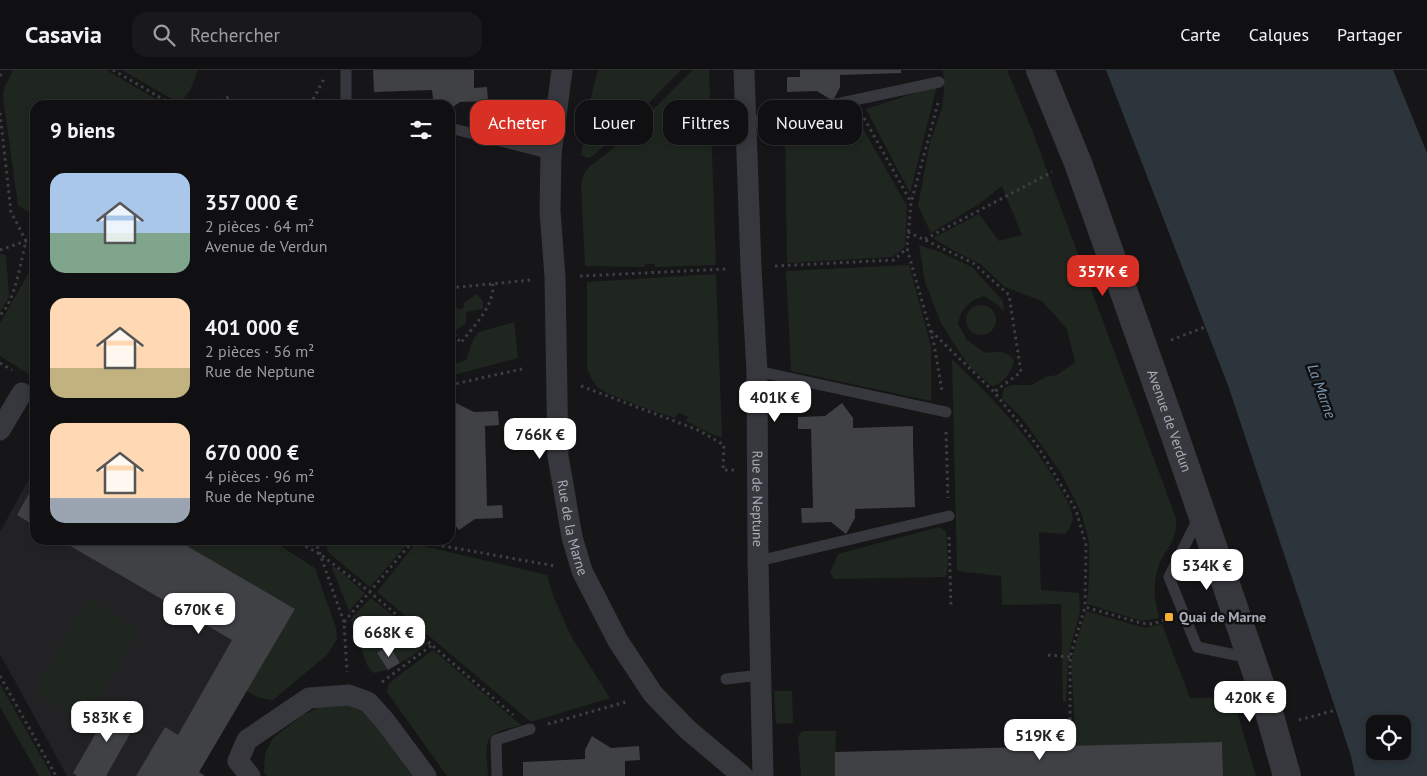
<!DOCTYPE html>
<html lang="fr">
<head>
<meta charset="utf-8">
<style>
	body { margin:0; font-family:"PT Sans",sans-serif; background:#19191b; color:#f1f3f6; height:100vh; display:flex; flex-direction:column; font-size:19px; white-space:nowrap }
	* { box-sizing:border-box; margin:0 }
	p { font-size:16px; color:#9c9d9f }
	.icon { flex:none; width:28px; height:28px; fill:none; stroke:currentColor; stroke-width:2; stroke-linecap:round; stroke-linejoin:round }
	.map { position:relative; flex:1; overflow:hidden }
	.side { position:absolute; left:30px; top:30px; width:425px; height:445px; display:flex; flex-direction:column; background:#101012; border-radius:15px; box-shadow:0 2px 8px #0003,0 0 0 1px #303032 }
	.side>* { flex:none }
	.guide { position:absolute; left:470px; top:30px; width:475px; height:45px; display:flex; gap:10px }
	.buttons { position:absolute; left:1366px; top:645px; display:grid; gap:10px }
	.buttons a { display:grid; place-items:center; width:45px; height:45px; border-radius:10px; background:#101012; box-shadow:0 2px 8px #0003,0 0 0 1px #303032; font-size:25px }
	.price { position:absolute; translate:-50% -42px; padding:0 11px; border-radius:10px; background:#fff; color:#222; font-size:16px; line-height:32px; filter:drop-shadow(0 1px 2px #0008) }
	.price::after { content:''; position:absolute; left:50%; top:30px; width:15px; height:11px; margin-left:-8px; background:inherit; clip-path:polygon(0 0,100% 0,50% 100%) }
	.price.current { background:#d93025; color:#fff }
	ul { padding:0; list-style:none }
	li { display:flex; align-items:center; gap:15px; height:125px; padding:0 20px }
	li span { display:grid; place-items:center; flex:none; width:140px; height:100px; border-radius:15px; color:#555 }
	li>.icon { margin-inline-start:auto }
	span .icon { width:60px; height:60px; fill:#fffc; stroke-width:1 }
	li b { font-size:21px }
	h2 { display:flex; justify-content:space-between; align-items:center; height:60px; padding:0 20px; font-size:21px }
	.pill { padding:0 18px; border-radius:15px; background:#101012; box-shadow:0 2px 8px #0003,0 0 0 1px #303032; font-size:18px; line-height:45px }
	.pill.current { background:#d93025; color:#fff }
	header { display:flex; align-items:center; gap:30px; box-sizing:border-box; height:70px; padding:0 25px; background:#101012; border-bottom:1px solid #303032 }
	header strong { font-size:24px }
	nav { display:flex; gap:28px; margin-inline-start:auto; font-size:18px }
	.search { width:350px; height:45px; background:#19191b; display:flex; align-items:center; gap:12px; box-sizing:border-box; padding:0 18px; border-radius:15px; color:#9c9d9f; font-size:19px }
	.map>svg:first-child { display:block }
	.built { fill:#222225 }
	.green { fill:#1e261f }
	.water { fill:#2c353c; fill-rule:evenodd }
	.building { fill:#404145 }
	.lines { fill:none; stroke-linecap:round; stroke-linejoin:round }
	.path { stroke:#3d3f44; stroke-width:3; stroke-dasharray:2.5 4; stroke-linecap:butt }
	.service { stroke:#37383d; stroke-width:11 }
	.minor { stroke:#37383d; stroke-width:21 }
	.tertiary { stroke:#37383d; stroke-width:28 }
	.poi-dot { fill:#f2b134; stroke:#111113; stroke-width:2 }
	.labels { text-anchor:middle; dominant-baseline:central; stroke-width:5; stroke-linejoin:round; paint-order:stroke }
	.street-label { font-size:14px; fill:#a8adb8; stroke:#111113 }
	.poi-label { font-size:14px; font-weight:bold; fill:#a8adb8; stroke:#111113; text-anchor:start }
	.water-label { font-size:15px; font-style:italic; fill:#7f9bb3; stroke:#111113 }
</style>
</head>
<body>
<header>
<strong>Casavia</strong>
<div class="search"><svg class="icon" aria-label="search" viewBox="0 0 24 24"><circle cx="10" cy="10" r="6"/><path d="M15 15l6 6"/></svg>Rechercher</div>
<nav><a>Carte</a><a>Calques</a><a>Partager</a></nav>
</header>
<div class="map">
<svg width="1427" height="706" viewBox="0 0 1427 706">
	<rect width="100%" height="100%" fill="#161618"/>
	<path class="built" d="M35 398V470H177L295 539 199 702 203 706H67L0 584V462Z"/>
	<path class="green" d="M13 0H106L166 35H35V146L18 135 3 27 4 19Z
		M122 0H198C193 12 190 28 177 32Z
		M598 0H681L619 63 594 85 589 88 581 85 587 42Z
		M693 0H709L716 195 655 197V194H645V197L585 196 581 113 585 102 590 96 601 88 624 69Z
		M943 0H1007L1032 60 1176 448C1178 473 1165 477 1158 498 1152 515 1155 531 1159 548L1142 551 1087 534 1089 506V472L1081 442 1061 403 1022 348 1002 328 1004 318 1012 315H1032L1045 307 1057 305 1075 292 1067 259 1042 231 1005 217 980 194 947 177 933 168 979 144 999 171 1022 165 1002 116 979 134 931 163 918 136 930 72 942 38 944 19Z
		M937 16 910 123 866 39Z
		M849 44 857 48 907 136 905 176 893 187 787 193 785 58Z
		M919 175 940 182 972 197 1003 231 1004 241 995 233 984 226C968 232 962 237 958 254L967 270 985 283C999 282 1004 279 1014 290 1012 301 1004 314 992 316L970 297 958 280 941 253 925 212Z
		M0 184 6 185 9 227 0 242Z
		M35 192V308L0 286V253Z
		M909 195 931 276V331L791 301 786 201Z
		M716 204 722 367C711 366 698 356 686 351L688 347 679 343 675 348C657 342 638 336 620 328 613 325 605 323 599 318 593 313 590 306 587 298V212Z
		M477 224 483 231V239L466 242V253L456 260 450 259V235H453L459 239 464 238V233Z
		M966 250a15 15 0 1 1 30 0a15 15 0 1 1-30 0Z
		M514 252 518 288 450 306V261L452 295 466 290 474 268 479 262Z
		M952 289C992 328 1033 369 1060 419 1064 426 1069 433 1071 440 1075 450 1071 457 1065 464L1039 462 1041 520 1079 523 1080 542 1068 586 1066 632H1063L1061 534 1002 535 1001 506 957 501Z
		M939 457 946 461 948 493 946 507 834 509 830 503 838 484Z
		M177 470H271L315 498 336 558 337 569 327 585 273 630 260 628 246 621 295 539Z
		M325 470H395L408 473 370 517 328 482Z
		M415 474 547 505 554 528 571 566 610 628 531 652 377 522Z
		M333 497H335L365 523 349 541 332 498Z
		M371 528 428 574 412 586 400 593 389 576 377 583 388 600 373 603 367 595 351 550 353 546Z
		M88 529 139 559 85 652 34 622Z
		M1086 541 1145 558 1162 554 1190 628H1233L1256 706H1223L1222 672 1076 676 1071 590Z
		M433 580 521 655C513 658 502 659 494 664 482 671 488 694 488 706H447L387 622 388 615 393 610Z
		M0 614 51 704V706H39L0 637Z
		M774 621H792L793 653 776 654Z
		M342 633 363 642 374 650 414 706H267L264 703 265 684 273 668 303 645 324 635Z
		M804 661H836L835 706H801L798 668 800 663Z"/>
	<path class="water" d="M1106 0H1393L1427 83V706H1355L1351 686 1229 318ZM1375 654H1402V681H1375Z"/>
	<path class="building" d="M373 0H474V18L487 17 488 31 460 32 450 39V35H436L433 29 432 20 374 22Z
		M800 0H901V3L840 5V17L833 31 817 21 787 22V7H800Z
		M454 332 474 342 498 341 499 355 485 356 487 436 502 435 503 448 475 449 459 460 450 449V337Z
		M842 333 853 348V358L913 356V374L915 437 855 439V448L846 464 831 452 802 453 801 438H813L811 359H798V347L825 346Z
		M35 413V456L17 445Z
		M60 470H177L295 539 199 702 205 706H136L165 657 178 665 232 570Z
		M389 575 400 593 388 600 377 583Z
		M113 633 139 648 106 706H77L73 703Z
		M592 666 611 678 639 676 640 690 625 691V706H523V692L585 689V680Z
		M1222 672 1223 706H835V682Z"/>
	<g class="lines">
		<path class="path" d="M113 0 173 35
			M0 6 3 0
			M938 33 911 133 907 178 934 274 942 321
			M208 35 232 26
			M310 35 325 7
			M0 43 11 142 26 171C21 190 15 232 0 245
			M864 48 911 132
			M908 162 973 193 1009 225 1021 302 994 322
			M925 169 1052 102
			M0 180 26 171 35 175
			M775 196 894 190 907 178
			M580 206 726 199
			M450 218 531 210
			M450 233 452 231V218
			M450 259 461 273C474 255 494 237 493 214
			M931 261 994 322 1037 375 1076 440 1086 475 1085 537
			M1171 270 1205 257
			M0 293 12 300
			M450 315 522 299
			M581 316 698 360 724 375 723 400H734
			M946 362 948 428
			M949 467 951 537
			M294 470 320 484 370 522 513 645
			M315 470 344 552 347 602
			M410 470 555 496
			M344 552 413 471
			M1048 585 1070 587
			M0 606 56 706
			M382 612 432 575
			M1299 650 1336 640
			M548 654 629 631
			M1070 676V587L1085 537 1141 553 1152 554 1165 550"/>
		<path class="service" d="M346 0V33L356 35
			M747 53 939 12
			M450 58 551 84
			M757 301 946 342
			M1199 447 1169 507 1197 577 1250 588
			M758 491 949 446
			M726 609 761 605
			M497 706 496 670 530 659"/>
		<g class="minor">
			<path id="s1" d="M562 0 551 84 550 141 555 207 558 386 572 467 582 501 618 571 653 624 688 660 743 706"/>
			<path id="s2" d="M744 0 751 198 757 301 758 491 763 706"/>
			<path d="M0 360 22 323"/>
			<path d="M250 706 238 691 247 670 309 628 349 625 368 632 385 651 426 706"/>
		</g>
		<path class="tertiary" id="s3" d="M1040 0 1078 93 1174 363 1265 628 1287 706"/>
	</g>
	<rect class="poi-dot" x="1164" y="542" width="10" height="10" rx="2.5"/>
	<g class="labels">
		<g class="street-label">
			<text stroke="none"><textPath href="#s3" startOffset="374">Avenue de Verdun</textPath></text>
			<text stroke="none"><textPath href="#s2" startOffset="429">Rue de Neptune</textPath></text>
			<text stroke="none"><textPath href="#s1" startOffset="460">Rue de la Marne</textPath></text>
		</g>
		<g class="poi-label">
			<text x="1179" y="547">Quai de Marne</text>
		</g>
		<g class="water-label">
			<text transform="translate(1322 321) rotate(70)">La Marne</text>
		</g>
	</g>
</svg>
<div class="buttons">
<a><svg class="icon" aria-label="locate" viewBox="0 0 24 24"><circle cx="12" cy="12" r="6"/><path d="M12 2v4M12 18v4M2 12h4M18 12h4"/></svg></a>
</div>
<b class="price current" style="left:1103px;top:227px">357K €</b>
<b class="price" style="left:775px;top:353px">401K €</b>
<b class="price" style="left:540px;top:390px">766K €</b>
<b class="price" style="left:1207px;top:521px">534K €</b>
<b class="price" style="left:199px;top:565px">670K €</b>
<b class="price" style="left:389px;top:588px">668K €</b>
<b class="price" style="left:1250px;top:653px">420K €</b>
<b class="price" style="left:107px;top:673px">583K €</b>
<b class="price" style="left:1040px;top:691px">519K €</b>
<div class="guide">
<a class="pill current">Acheter</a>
<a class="pill">Louer</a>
<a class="pill">Filtres</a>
<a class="pill">Nouveau</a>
</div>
<section class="side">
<h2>9 biens<svg class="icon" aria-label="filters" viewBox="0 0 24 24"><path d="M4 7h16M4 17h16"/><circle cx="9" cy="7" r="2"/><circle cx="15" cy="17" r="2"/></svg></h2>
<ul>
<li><span style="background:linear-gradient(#a9c7e8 60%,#7fa58c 0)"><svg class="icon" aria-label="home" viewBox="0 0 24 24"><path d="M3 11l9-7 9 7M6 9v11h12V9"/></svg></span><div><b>357 000 €</b><p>2 pièces · 64 m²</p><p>Avenue de Verdun</p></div></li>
<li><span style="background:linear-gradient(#ffd9b3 70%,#c2b280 0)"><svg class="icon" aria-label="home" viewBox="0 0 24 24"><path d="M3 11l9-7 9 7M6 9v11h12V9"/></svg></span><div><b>401 000 €</b><p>2 pièces · 56 m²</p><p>Rue de Neptune</p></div></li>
<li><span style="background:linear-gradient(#ffd9b3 75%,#9aa5b1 0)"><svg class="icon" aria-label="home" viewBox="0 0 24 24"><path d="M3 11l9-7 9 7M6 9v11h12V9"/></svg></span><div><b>670 000 €</b><p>4 pièces · 96 m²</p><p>Rue de Neptune</p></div></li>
</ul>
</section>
</div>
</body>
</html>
